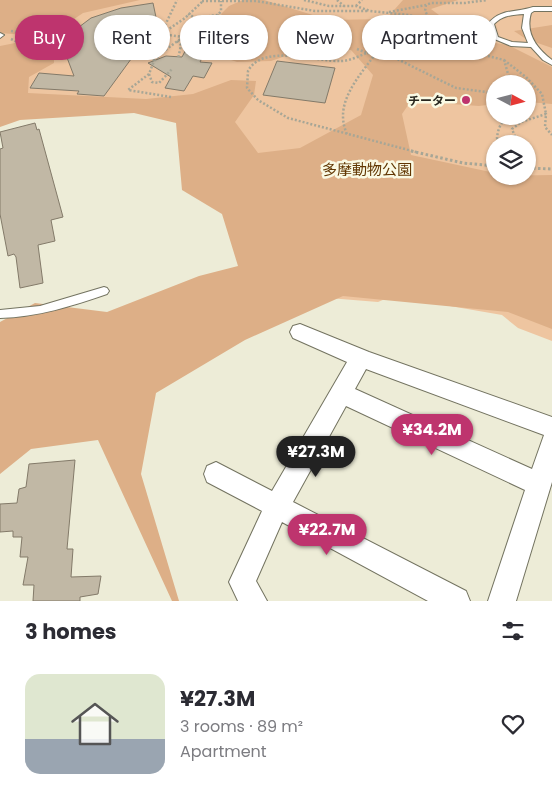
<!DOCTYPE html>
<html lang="en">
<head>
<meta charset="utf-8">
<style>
	body { margin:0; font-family:Poppins,"Noto Sans JP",sans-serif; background:#f2f2f3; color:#2b2b33; height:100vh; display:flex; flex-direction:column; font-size:19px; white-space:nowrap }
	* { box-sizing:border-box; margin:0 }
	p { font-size:16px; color:#7c7c81 }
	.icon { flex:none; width:28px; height:28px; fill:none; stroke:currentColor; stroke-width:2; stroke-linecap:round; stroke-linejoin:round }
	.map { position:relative; height:601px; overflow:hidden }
	.sheet { display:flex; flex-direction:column; background:#fff; flex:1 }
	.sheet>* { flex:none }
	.guide { position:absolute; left:15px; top:15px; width:522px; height:45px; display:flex; gap:10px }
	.needle { width:32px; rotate:97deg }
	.controls { position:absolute; left:486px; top:75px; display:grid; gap:10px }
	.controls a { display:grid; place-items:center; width:50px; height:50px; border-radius:50%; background:#fff; box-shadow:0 1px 4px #0004; font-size:25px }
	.price { position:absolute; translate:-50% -42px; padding:0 11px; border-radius:18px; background:#be346e; color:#fff; font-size:16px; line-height:32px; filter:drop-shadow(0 1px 2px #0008) }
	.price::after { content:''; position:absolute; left:50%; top:30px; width:15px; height:11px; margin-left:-8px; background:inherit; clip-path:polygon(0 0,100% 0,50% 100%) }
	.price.on { background:#222; color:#fff }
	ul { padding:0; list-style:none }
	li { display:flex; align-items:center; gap:15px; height:125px; padding:0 25px }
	li span { display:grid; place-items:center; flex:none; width:140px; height:100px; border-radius:15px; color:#555 }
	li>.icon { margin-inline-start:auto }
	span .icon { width:60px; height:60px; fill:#fffc; stroke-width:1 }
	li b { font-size:21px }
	h2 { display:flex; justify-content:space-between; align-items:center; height:60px; padding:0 25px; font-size:21px }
	.pill { padding:0 18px; border-radius:22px; background:#fff; box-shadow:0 1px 4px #0004; font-size:18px; line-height:45px }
	.pill.on { background:#be346e; color:#fff }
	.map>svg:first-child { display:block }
	.green { fill:#eec5a0; fill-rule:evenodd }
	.forest { fill:#ddaf87 }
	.building { fill:#c1b8a5; stroke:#837a69 }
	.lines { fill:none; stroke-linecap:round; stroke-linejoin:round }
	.lane-casing { stroke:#737360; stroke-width:2 }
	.street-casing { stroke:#737360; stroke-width:2 }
	.path-far1 { stroke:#a7a696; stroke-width:2.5; stroke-dasharray:2 2; stroke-linecap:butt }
	.path { stroke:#a7a696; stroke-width:3; stroke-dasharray:2.5 2.5; stroke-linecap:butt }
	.lane { fill:#fff; fill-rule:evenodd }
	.street { fill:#fff; fill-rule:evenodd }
	.poi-dot { fill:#be346e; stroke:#fafae4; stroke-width:2 }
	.labels { text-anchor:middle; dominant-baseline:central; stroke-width:5; stroke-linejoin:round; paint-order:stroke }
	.far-poi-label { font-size:12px; font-weight:bold; fill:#28271f; stroke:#fafae4; text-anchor:end }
	.park-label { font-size:15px; fill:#613602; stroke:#fafae4 }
</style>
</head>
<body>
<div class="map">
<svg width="552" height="601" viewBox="0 0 552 601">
	<rect width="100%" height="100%" fill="#edecd7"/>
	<path class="green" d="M0 0H552V341L518 328 502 315 392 296 378 302 267 293 223 102 0 117ZM495 84H528V116H495ZM495 144H528V176H495Z"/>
	<path class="forest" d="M0 0H140L83 13 55 32 37 36 0 33Z
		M243 0H264L329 20 386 19 403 0H458L431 9 471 39 508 45 552 67V104L528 102V84H495V104L479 106 411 101 402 114 411 155 495 173V176L552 175V329L508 312 343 296 245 340 156 393 141 474 179 601H172L98 440 31 449 0 474V322L35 303 107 312 199 276 238 266 222 214 182 190 176 123 134 113 20 120 0 127V46L40 38 54 46V63L29 77 28 93 146 99 193 94 231 80 256 81 254 95 235 122 258 153 300 148 361 115 373 75 351 50 318 45 271 61 237 62 213 54 232 30 221 14 229 6Z
		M552 25V48L526 39 514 31Z"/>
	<path class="building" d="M153 3 157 22 153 29 104 96 77 94 79 91 30 88 39 73 74 76 66 55V47L71 35 79 27 91 18 121 8Z
		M190 42 209 45 200 62 212 63 204 78 193 76 184 91 165 88 171 77 148 63 166 56 182 57Z
		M277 61 335 68 325 103 263 95Z
		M35 123 37 130 39 129 63 217 51 220 55 241 38 245 43 283 20 288 16 257 14 254 8 256 0 214V149L3 148 0 132Z
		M75 460 67 549H73L71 577 101 576 98 594 80 597V601H33L34 585H23L28 557H20L22 537H13V531L0 532V504L17 503 19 489 26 487 29 464Z"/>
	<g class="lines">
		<g class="lane-casing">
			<path id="lane" d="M533 7H552V11H534L531 13C525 33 536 48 552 60V65L543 60 531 47 511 46 492 38 488 24C500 8 517 13 533 7ZM524 14 522 28 528 43 512 42 498 37 494 24C503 15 512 15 524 14Z
				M0 33 4 35 0 38Z
				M104 287 107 288 109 291 107 294C72 306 38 317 0 318V310L40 306Z"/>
		</g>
		<g class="street-casing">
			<path id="street" d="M300 324 369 352 552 417V482L516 601H488L525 490 346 406 293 502 466 591 470 601H428L282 522 256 581 267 601H238L229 582 262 511 207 482 204 474 207 466 216 462 272 491 347 362 293 338 290 332 293 326ZM366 369 544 435 532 469 355 389Z"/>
		</g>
		<path class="path-far1" d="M304 0 329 6H356L370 11 409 15 431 21 452 31 464 50 504 60 511 84
			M337 0 344 6
			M202 1H256L315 11H368
			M356 6 362 0
			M389 12 426 5
			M196 18 218 15 221 11V1
			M197 20 189 23 188 26 197 29
			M431 21 425 11 426 5 431 3H465L487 0
			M11 31 24 33
			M204 31 212 25 208 19
			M197 32 221 30
			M163 33 185 18 203 1
			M162 34 183 37
			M199 37 210 32
			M11 39 30 48 42 46
			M205 39 218 33 223 28V19L218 15
			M177 41 181 45 178 59
			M357 49 367 53C359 56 350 61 341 61 316 62 263 43 248 71L247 88 258 100 288 118 416 152
			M367 53H385L456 88 495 93
			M504 60 526 77 542 94 546 114
			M154 61 151 48 161 34 177 0
			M149 74 152 82 159 83 172 69
			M171 97 128 90 149 74 154 61 160 54 183 37 197 32V29L204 26 205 23 188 14
			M347 134C333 103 359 77 376 53
			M504 144 497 138C498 128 501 122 509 116
			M518 144 512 129 521 122 546 114 545 127 552 135"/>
		<path class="path" d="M411 151 463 163 495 166
			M528 168 552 169"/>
		<use href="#lane" class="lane"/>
		<use href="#street" class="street"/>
	</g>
	<circle class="poi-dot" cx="466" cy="100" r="5"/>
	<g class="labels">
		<g class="far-poi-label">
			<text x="456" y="100">チーター</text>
		</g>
		<g class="park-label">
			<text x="367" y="169">多摩動物公園</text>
		</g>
	</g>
</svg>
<div class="controls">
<a><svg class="needle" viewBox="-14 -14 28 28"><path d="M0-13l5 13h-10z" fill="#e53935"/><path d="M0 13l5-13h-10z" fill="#7c7c81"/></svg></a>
<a><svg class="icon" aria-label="layers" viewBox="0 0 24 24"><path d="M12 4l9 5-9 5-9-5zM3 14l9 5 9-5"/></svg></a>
</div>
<b class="price" style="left:432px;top:456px">¥34.2M</b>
<b class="price on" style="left:316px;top:478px">¥27.3M</b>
<b class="price" style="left:327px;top:556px">¥22.7M</b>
<div class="guide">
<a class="pill on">Buy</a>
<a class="pill">Rent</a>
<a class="pill">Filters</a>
<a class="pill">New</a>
<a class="pill">Apartment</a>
</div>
</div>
<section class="sheet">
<h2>3 homes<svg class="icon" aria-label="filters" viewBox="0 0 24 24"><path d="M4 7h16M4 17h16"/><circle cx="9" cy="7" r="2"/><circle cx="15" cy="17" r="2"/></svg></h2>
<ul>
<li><span style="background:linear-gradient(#dfe7d0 65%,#9aa5b1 0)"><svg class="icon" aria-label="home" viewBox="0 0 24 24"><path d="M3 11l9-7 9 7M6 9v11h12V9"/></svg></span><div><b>¥27.3M</b><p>3 rooms · 89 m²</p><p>Apartment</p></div><svg class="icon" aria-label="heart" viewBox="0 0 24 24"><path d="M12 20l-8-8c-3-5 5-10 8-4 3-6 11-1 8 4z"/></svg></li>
</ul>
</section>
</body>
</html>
